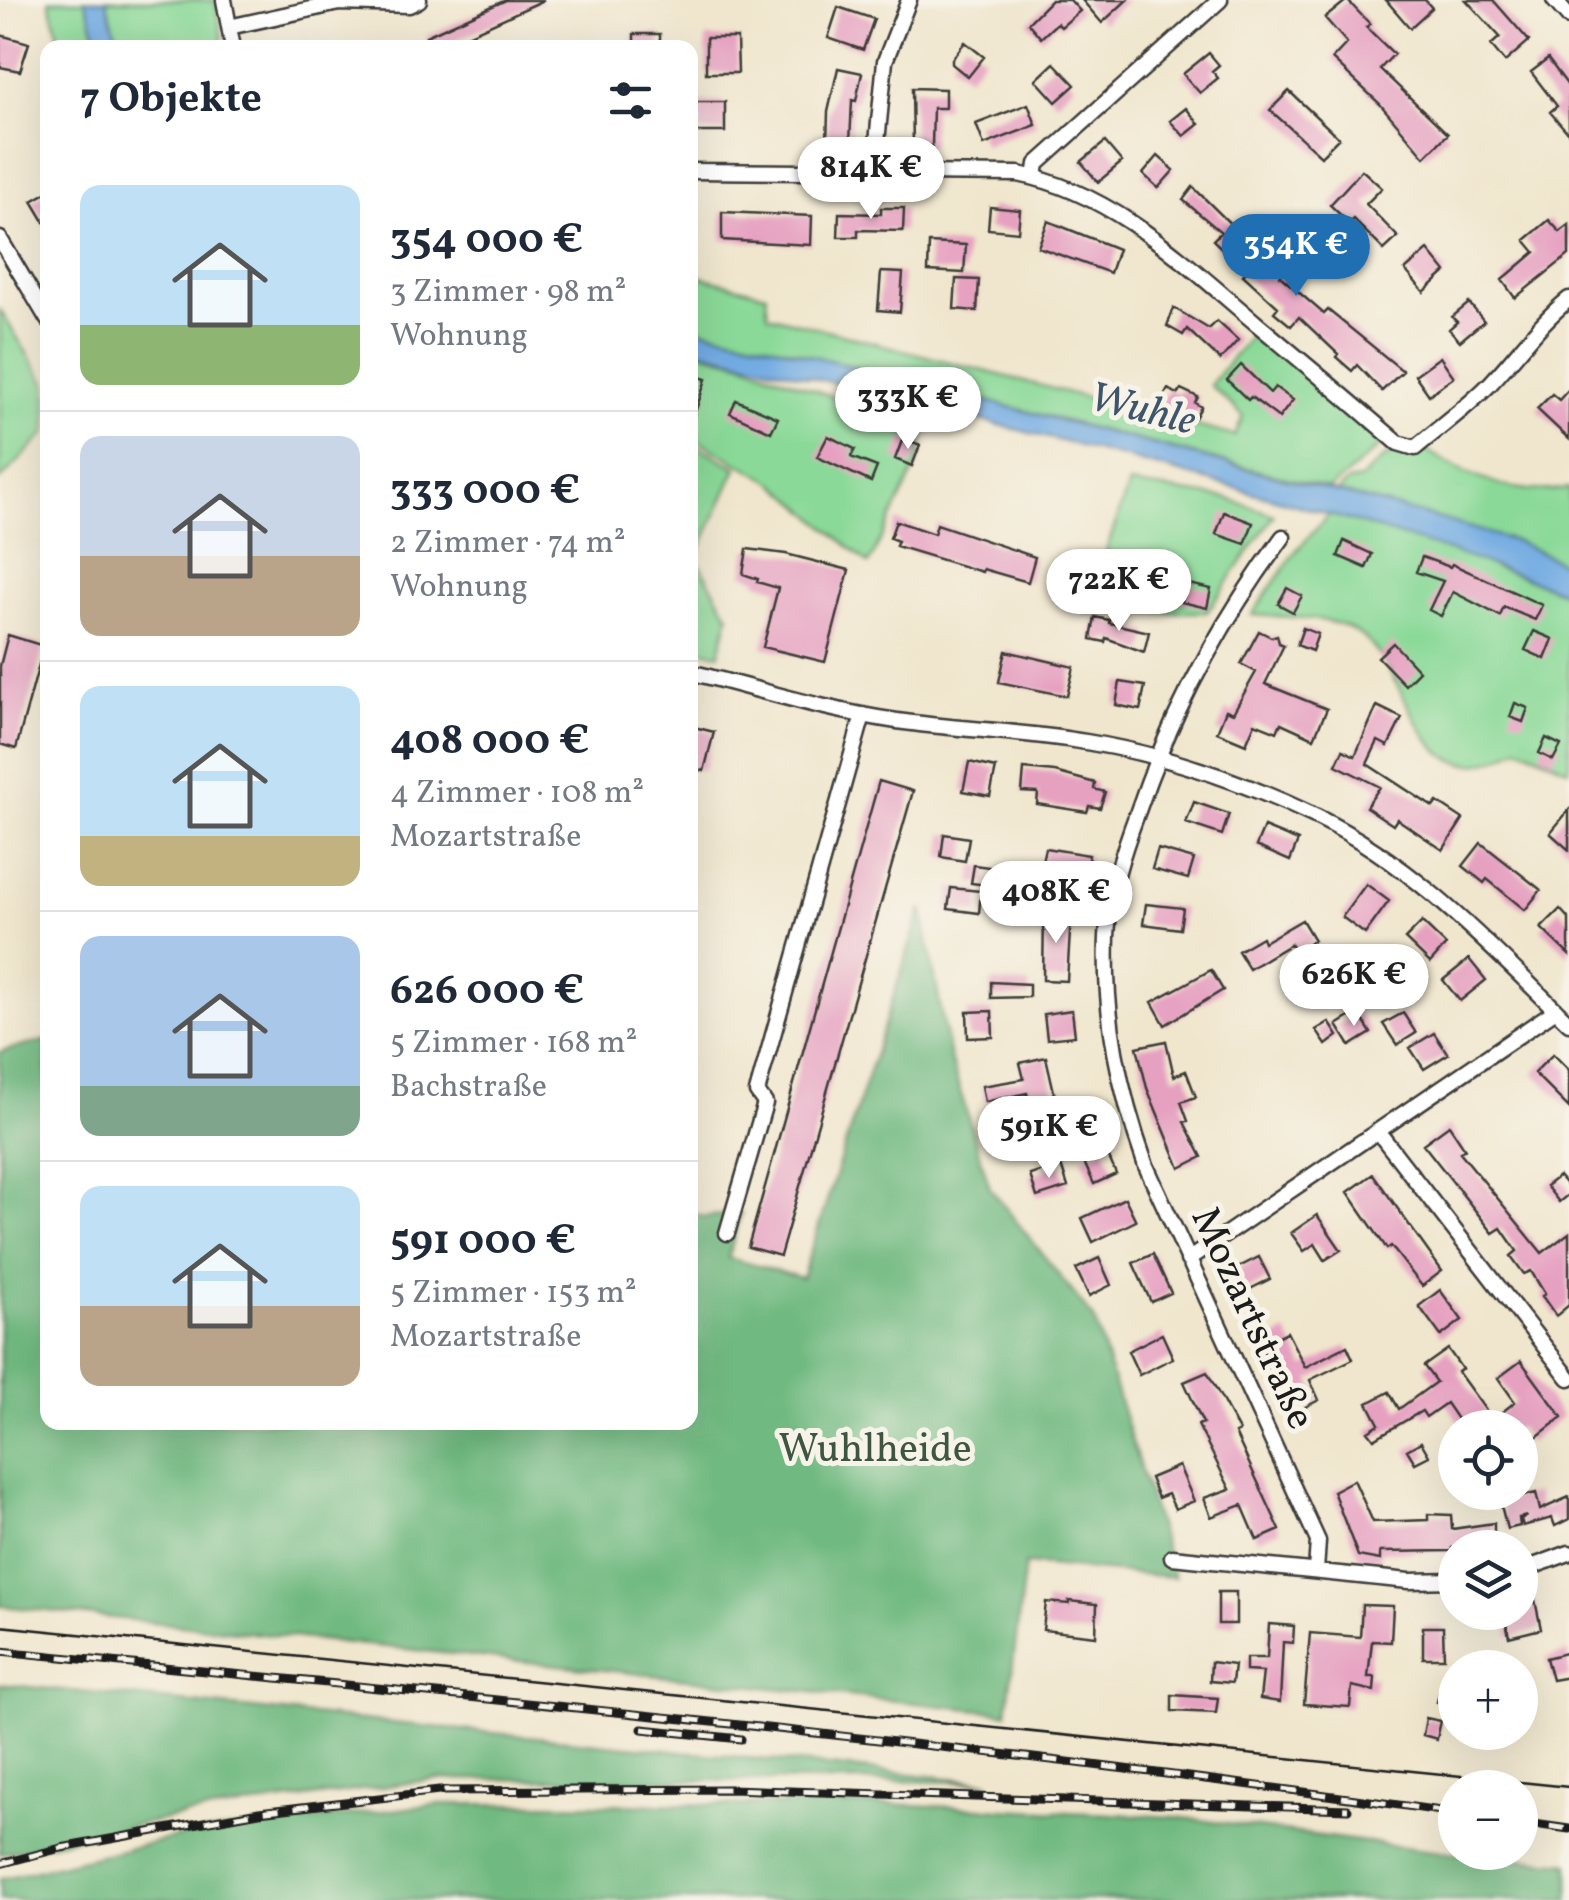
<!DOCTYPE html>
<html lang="de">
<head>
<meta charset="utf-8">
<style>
	body { margin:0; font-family:Vollkorn,serif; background:#f6f6f7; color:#1f2937; height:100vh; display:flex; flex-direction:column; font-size:38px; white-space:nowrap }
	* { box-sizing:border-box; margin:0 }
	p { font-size:32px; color:#747a83 }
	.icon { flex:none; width:55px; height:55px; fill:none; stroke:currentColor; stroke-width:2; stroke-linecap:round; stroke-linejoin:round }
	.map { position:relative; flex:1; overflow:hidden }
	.sheet { position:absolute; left:40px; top:40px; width:658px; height:1390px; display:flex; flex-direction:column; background:#fff; border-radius:20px; box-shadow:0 10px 40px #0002 }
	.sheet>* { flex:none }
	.fabs { position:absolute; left:1438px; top:1410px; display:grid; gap:20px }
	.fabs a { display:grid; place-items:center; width:100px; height:100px; border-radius:50%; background:#fff; box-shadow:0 10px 40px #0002; font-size:50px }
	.price { position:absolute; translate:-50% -85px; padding:0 22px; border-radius:35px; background:#fff; color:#222; font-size:32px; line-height:65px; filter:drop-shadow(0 2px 5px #0008) }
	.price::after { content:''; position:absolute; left:50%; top:60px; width:30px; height:22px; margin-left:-15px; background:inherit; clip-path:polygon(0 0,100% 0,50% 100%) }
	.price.on { background:#1f6fb2; color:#fff }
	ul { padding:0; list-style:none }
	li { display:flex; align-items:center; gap:30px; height:250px; padding:0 40px }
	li+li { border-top:2px solid #e0e1e3 }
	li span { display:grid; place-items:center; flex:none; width:280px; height:200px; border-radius:20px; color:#555 }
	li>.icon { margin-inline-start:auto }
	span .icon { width:120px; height:120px; fill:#fffc; stroke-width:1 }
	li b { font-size:42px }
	h2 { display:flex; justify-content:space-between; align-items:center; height:120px; padding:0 40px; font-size:42px }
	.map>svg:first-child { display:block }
	.green { fill:#8ad998; stroke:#537a5a; stroke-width:2.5 }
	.forest { fill:#6fb980; stroke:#466a4e; stroke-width:2.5 }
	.water { fill:#72abe2; stroke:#47647f; stroke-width:2.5 }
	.building { fill:#e6a1c1 }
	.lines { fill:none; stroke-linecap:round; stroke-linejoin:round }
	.street-casing { stroke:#3c3a37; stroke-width:19 }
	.street { stroke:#fff; stroke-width:14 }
	.tram { stroke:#1c1c1c; stroke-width:2.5 }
	.rail-casing { stroke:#1c1c1c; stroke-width:9 }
	.rail { stroke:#f7f3e8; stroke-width:5; stroke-dasharray:15; stroke-linecap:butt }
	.labels { text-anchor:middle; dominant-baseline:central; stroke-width:10; stroke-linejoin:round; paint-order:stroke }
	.street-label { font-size:40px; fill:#1c1c1c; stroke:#f7f3e8 }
	.park-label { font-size:40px; fill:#3d5541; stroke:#f7f3e8 }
	.water-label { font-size:42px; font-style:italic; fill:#3e556b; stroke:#f7f3e8 }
</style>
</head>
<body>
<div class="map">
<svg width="1569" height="1900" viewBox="0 0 1569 1900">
	<rect width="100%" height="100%" fill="#f7f3e8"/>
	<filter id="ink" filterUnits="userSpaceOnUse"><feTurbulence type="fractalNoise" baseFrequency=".01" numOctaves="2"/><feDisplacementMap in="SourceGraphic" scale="20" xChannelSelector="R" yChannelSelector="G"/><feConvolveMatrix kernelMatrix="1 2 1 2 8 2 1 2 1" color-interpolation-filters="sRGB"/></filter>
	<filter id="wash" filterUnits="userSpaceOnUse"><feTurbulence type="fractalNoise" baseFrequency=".0048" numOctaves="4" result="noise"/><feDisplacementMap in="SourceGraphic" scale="40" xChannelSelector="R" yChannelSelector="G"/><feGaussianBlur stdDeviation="2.25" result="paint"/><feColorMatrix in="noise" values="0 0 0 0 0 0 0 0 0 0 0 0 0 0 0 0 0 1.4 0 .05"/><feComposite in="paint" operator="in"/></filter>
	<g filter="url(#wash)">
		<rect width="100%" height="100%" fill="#f0e6cd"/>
		<path class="green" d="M49 0H85L100 47H62Z
			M106 0H215L224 47H120Z
			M690 274 766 294 768 315 1235 436 1243 416 1210 385 1252 333 1370 425 1380 440 1379 447 1329 489 763 343 690 327Z
			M0 310 47 385V432L0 480Z
			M690 349 747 364 925 432 916 467 869 564 776 484 690 436Z
			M690 442 737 468 696 558 729 616 719 654 690 647Z
			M1423 448C1468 477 1515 498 1569 488V566L1518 542 1337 492 1348 481 1360 479 1391 452Z
			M1129 484 1226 498 1274 515 1207 612 1085 613Z
			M1330 514 1454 552 1569 594V769L1519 747C1421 810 1414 681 1364 638 1336 614 1287 618 1252 615L1295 552Z"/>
		<path class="forest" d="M922 908 950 1058 990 1188 1094 1319 1174 1577 1025 1564 1007 1713 0 1606V1052L47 1040 48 1422H690V1213L704 1217 741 1213 728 1258 802 1278Z
			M0 1684 990 1782 437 1779 186 1815 0 1854Z
			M440 1804 913 1805 1177 1817 1441 1852 1569 1863V1900H0V1879L185 1835Z"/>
		<path class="water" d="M85 0H106L120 47H100Z
			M690 327 763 343 1441 519 1518 542 1569 566V594C1427 539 1280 500 1133 460 985 421 838 383 690 348Z"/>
		<g id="blocks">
			<path class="building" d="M506 0H544L439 48H431L426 36Z
				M1051 0H1070L1080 11 1061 27 1057 23 1041 38 1028 23Z
				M1082 0H1127L1102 23Z
				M1347 0 1370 24 1366 27 1394 54 1380 69 1448 134 1425 157 1380 104 1332 59 1347 43 1325 18Z
				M1386 0H1425L1432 8 1410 28Z
				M1466 0H1493L1529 41 1505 62 1491 45 1500 37Z
				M838 7 874 19 863 50 828 38Z
				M634 34H660V48H634Z
				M0 35 29 43 20 71 0 67Z
				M706 38H737L738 73H706Z
				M965 42 984 57 968 77 952 64V59Z
				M1209 53 1219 65 1212 71 1218 78 1200 93 1183 74Z
				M1548 59 1569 87V134L1550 112 1557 106 1531 72Z
				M1054 63 1075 85 1056 102 1036 80Z
				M838 68 862 73 856 101 852 100 850 143 827 142 828 112Z
				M912 88 945 89V108H933L932 146H913Z
				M1289 91 1339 138 1321 156 1270 110Z
				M694 102H725V132H694Z
				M1028 104 1036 125 984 145 976 124Z
				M1186 108 1199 124 1184 136 1170 121Z
				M1105 142 1122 162 1098 182 1081 162Z
				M1158 156 1174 170 1158 188 1143 174Z
				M1362 170 1382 188 1366 204 1398 237 1384 250 1353 219 1349 223 1330 205Z
				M1193 187 1261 254 1263 252 1284 271 1280 276 1324 314 1328 310 1403 371 1382 391 1357 365 1352 371 1336 357 1338 354 1299 317 1291 326 1274 312 1278 307 1243 275 1246 272 1213 240 1221 232 1183 200Z
				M48 192V228L32 201Z
				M990 207 1020 210 1018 232 988 229Z
				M881 208H904L903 231 858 230V237H838L839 213 881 214Z
				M722 212 812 216 811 245 722 240Z
				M1549 220 1560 232 1569 225V255L1515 298 1502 280 1535 252 1525 240Z
				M1048 221 1118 249 1110 273 1038 247Z
				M929 243 966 245 964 273 928 271Z
				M1428 250 1446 272 1424 292 1405 270Z
				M881 272 903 273 900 312 878 310Z
				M956 279 979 280 977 311 954 309Z
				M1469 303 1484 321 1460 341 1449 329 1457 322 1452 317Z
				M1174 308 1209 329 1217 321 1238 340 1220 360 1187 329 1183 335 1167 326Z
				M1440 357 1454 377 1429 395 1415 375Z
				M1241 365 1270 393 1275 387 1293 400 1279 418 1251 397 1248 400 1227 380Z
				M690 374 706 379 693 419H690Z
				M1168 389 1178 394 1181 389 1198 397 1195 403 1201 407 1195 418 1188 414 1184 422 1157 410Z
				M1569 389V439L1537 409 1552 394 1559 400Z
				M736 400 778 418 771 432 730 413Z
				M828 436 855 449 851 457 877 467 871 482 817 457Z
				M903 438 920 445 912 466 895 459Z
				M1224 512 1253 523 1245 544 1216 534Z
				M896 521 934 534 937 524 1035 557 1028 582 983 569 982 572 896 546 898 541 890 538Z
				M1344 541 1372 554 1366 568 1338 556Z
				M747 549 786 554 849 570 825 662 763 647 778 588 757 582 758 579 743 574Z
				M1422 557 1450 567 1452 564 1542 605 1535 620 1504 607 1500 616 1453 592 1441 616 1429 610 1443 581 1416 572Z
				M1159 559 1181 569 1175 581 1211 589 1207 608 1182 602 1184 595 1150 580Z
				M1062 560 1090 567 1083 592 1055 585Z
				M1287 588 1302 596 1293 612 1278 604Z
				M1095 617 1109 620V623L1149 632 1144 652 1106 638 1105 642 1091 639Z
				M1303 628 1318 634 1312 651 1297 645Z
				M1259 631 1271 637 1277 635 1279 643 1284 645 1265 684 1327 709 1314 738 1281 723 1277 732 1255 723 1246 744 1217 732 1226 710 1233 713 1256 672 1241 664Z
				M1534 631 1553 639 1545 659 1525 650Z
				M8 635 44 646 16 749 0 744V666Z
				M1393 643 1419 671 1405 685 1378 657Z
				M1006 651 1074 667 1067 696 999 682Z
				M1120 682 1145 686 1140 710 1116 705Z
				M1515 703 1528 708 1523 722 1510 717Z
				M1377 706 1402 718 1388 746 1378 741 1367 764 1433 807 1437 802 1463 819 1443 850 1397 819 1393 825 1366 807 1380 787 1336 765 1343 750 1355 756Z
				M690 726 714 732 704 771 690 768Z
				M1546 738 1561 745 1553 760 1539 753Z
				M969 762 996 768 990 796 963 791Z
				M1024 769 1055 772 1095 783 1094 789 1105 792 1100 808 1089 806 1087 812 1037 804 1038 793 1022 792Z
				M879 781 913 791 780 1256 748 1247Z
				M1194 802 1229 814 1222 835 1186 823Z
				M1569 810V850L1550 833Z
				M1264 827 1298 841 1290 861 1256 846Z
				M944 834 969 838 965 861 941 857Z
				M1481 843 1541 890 1525 910 1487 879 1484 883 1463 866Z
				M1045 848 1089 855 1085 879 1040 871Z
				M1158 849 1194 859 1188 879 1152 869Z
				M974 865 989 867 987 885 971 883Z
				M1366 884 1389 901 1365 934 1342 917Z
				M951 888 981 891 979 913 948 909Z
				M1146 904 1183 908 1180 929 1143 924Z
				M1560 909 1569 919V955L1541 928Z
				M1044 912 1071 915 1067 981 1043 980Z
				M1302 920 1314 940 1295 951 1291 944 1249 969 1238 951 1262 937 1264 942Z
				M1422 922 1446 945 1430 963 1405 939Z
				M1469 959 1486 980 1460 1001 1443 980Z
				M1211 970 1223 990 1165 1025 1152 1002Z
				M991 982 1029 984V997L991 998Z
				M1072 1010 1075 1036 1047 1039 1044 1014Z
				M992 1011 993 1037 968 1038 967 1012Z
				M1358 1012 1371 1033 1350 1046 1337 1025Z
				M1403 1013 1416 1033 1397 1045 1383 1024Z
				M1329 1022 1338 1036 1326 1045 1316 1030Z
				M1434 1033 1448 1054 1424 1069 1410 1048Z
				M1166 1041 1174 1076 1186 1071 1196 1097 1181 1102 1188 1121 1184 1122 1202 1157 1180 1168 1147 1088 1137 1047Z
				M1553 1054 1569 1070V1108L1534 1073Z
				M1046 1057 1057 1105 1032 1115 1027 1093 985 1102 982 1086 1024 1079 1020 1063Z
				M1449 1125 1465 1149 1460 1152 1542 1253 1569 1233V1305L1556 1316 1542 1296 1545 1294 1531 1271 1524 1274 1511 1256 1517 1251 1501 1228 1493 1233 1423 1144Z
				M1105 1148 1116 1174 1094 1184 1082 1158Z
				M1061 1165 1068 1187 1037 1197 1030 1175Z
				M1373 1174 1442 1271 1422 1286 1391 1246 1387 1249 1348 1192Z
				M1559 1176 1569 1188V1194L1559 1202 1546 1186Z
				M1125 1198 1136 1221 1093 1242 1082 1218Z
				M1317 1215 1341 1250 1325 1260 1315 1244 1304 1251 1291 1233Z
				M1153 1254 1171 1293 1151 1302 1133 1263Z
				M1259 1257 1270 1279 1234 1297 1223 1275Z
				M1099 1258 1111 1285 1089 1296 1076 1269Z
				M1440 1290 1462 1320 1441 1336 1419 1306Z
				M1287 1332 1305 1367 1347 1346 1353 1359 1310 1380 1319 1400 1293 1413 1261 1345Z
				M1162 1334 1173 1358 1139 1375 1128 1351Z
				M1448 1349 1462 1369 1458 1372 1487 1412 1463 1428 1446 1403 1426 1417 1422 1411 1374 1439 1368 1431 1379 1424 1368 1403 1389 1392 1399 1409 1436 1382 1424 1366Z
				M1521 1361 1562 1417 1529 1443 1520 1428H1482L1515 1402 1498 1378Z
				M1207 1372 1239 1431 1235 1433 1280 1530 1257 1540 1242 1505 1211 1517 1204 1498 1230 1489 1198 1425 1203 1423 1184 1382Z
				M1421 1442 1429 1456 1415 1463 1407 1450Z
				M1179 1466 1194 1501 1175 1509 1168 1494 1158 1498 1150 1478Z
				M1354 1480 1373 1522 1428 1520V1514L1451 1515 1452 1529 1494 1523V1545L1452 1548V1551L1380 1552V1560L1358 1556 1333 1491Z
				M1536 1493 1540 1510 1569 1497V1519L1555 1526 1552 1518 1523 1526 1521 1519 1527 1516 1519 1518 1520 1526 1507 1529 1500 1501Z
				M1218 1592H1236V1624H1218Z
				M1535 1600 1541 1629 1509 1637 1504 1612H1520V1603Z
				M1069 1601 1097 1604 1096 1636 1043 1630 1046 1602 1069 1604Z
				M1362 1605 1393 1606 1391 1642 1372 1641 1368 1677H1375L1374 1691 1352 1686 1350 1707 1304 1704 1310 1633 1360 1637Z
				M1269 1624 1294 1626 1293 1643 1283 1642 1280 1702 1260 1699 1263 1672 1246 1671V1658H1267Z
				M1423 1627H1443L1444 1658H1423Z
				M1569 1652V1677L1552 1680 1546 1658Z
				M1211 1662 1234 1665 1232 1683 1210 1681Z
				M1440 1689 1455 1690V1704L1437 1702Z
				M1172 1695 1218 1698 1216 1713 1172 1711Z
				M1426 1718 1441 1721 1437 1739 1423 1735Z"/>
		</g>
	</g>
	<g filter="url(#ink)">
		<use href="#blocks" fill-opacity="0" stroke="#3c3a37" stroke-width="2.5"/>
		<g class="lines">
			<g class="street-casing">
				<path id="street" d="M224 0 233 48
					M1554 0 1569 17
					M229 27 339 3 409 5 419 0
					M690 171 1018 174C1113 192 1186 264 1257 324 1304 363 1351 402 1398 443L1415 448C1439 428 1466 408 1488 386 1516 357 1538 324 1569 299
					M874 173 885 61 909 0
					M1035 177 1037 164 1220 0
					M0 239 48 320
					M1283 537C1220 622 1172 711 1138 811 1123 851 1109 893 1107 936 1104 1017 1119 1090 1146 1166L1318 1541 1316 1571
					M690 672C758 689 827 711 897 721 960 730 1024 731 1086 742 1166 755 1244 782 1317 817 1415 865 1492 948 1569 1023
					M1379 1133 1569 1378
					M727 1233 765 1103 757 1092 863 715
					M1188 1260 1556 1010
					M1172 1557 1409 1581 1455 1580
					M1520 1571 1569 1553"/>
			</g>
			<use href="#street" class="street"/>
			<path class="tram" d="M0 1626 1569 1787"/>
			<g class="rail-casing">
				<path id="rail" d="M0 1651C486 1699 972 1743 1455 1813
					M642 1729 741 1739
					M1520 1822 1569 1829
					M0 1864 61 1848 259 1812 439 1791 730 1789 1348 1809"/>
			</g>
			<use href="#rail" class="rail"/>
		</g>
	</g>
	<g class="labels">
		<g class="street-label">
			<text transform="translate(1251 1319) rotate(65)">Mozartstraße</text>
		</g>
		<g class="park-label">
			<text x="875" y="1451">Wuhlheide</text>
		</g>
		<g class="water-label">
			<text transform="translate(1142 411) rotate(14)">Wuhle</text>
		</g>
	</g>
</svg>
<div class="fabs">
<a><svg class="icon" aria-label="locate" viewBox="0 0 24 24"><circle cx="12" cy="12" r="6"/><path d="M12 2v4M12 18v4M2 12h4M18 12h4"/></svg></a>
<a><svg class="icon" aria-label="layers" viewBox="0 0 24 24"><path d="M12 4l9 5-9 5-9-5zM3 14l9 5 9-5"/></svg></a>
<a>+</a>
<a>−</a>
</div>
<b class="price" style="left:871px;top:222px">814K €</b>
<b class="price on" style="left:1296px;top:299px">354K €</b>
<b class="price" style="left:908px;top:452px">333K €</b>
<b class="price" style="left:1119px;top:634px">722K €</b>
<b class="price" style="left:1056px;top:946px">408K €</b>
<b class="price" style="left:1354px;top:1029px">626K €</b>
<b class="price" style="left:1049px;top:1181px">591K €</b>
<section class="sheet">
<h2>7 Objekte<svg class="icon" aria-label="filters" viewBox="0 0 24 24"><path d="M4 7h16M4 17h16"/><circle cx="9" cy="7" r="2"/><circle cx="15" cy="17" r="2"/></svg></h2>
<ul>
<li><span style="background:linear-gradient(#bfe0f5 70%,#8fb573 0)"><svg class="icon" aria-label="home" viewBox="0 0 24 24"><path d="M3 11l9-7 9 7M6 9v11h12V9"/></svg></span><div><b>354 000 €</b><p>3 Zimmer · 98 m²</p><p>Wohnung</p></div></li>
<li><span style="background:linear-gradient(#c9d6e8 60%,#b9a48a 0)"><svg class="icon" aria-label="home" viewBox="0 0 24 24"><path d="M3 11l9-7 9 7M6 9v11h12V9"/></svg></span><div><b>333 000 €</b><p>2 Zimmer · 74 m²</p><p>Wohnung</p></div></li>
<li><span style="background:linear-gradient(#bfe0f5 75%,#c2b280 0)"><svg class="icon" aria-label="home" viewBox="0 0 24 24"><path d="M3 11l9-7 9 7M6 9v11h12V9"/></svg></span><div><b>408 000 €</b><p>4 Zimmer · 108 m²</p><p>Mozartstraße</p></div></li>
<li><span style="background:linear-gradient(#a9c7e8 75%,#7fa58c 0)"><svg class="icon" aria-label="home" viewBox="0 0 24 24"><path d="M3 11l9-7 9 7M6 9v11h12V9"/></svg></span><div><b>626 000 €</b><p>5 Zimmer · 168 m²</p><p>Bachstraße</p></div></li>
<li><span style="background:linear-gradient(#bfe0f5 60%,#b9a48a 0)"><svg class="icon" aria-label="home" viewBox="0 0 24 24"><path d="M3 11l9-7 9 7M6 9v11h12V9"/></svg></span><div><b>591 000 €</b><p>5 Zimmer · 153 m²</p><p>Mozartstraße</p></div></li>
</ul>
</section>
</div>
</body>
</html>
